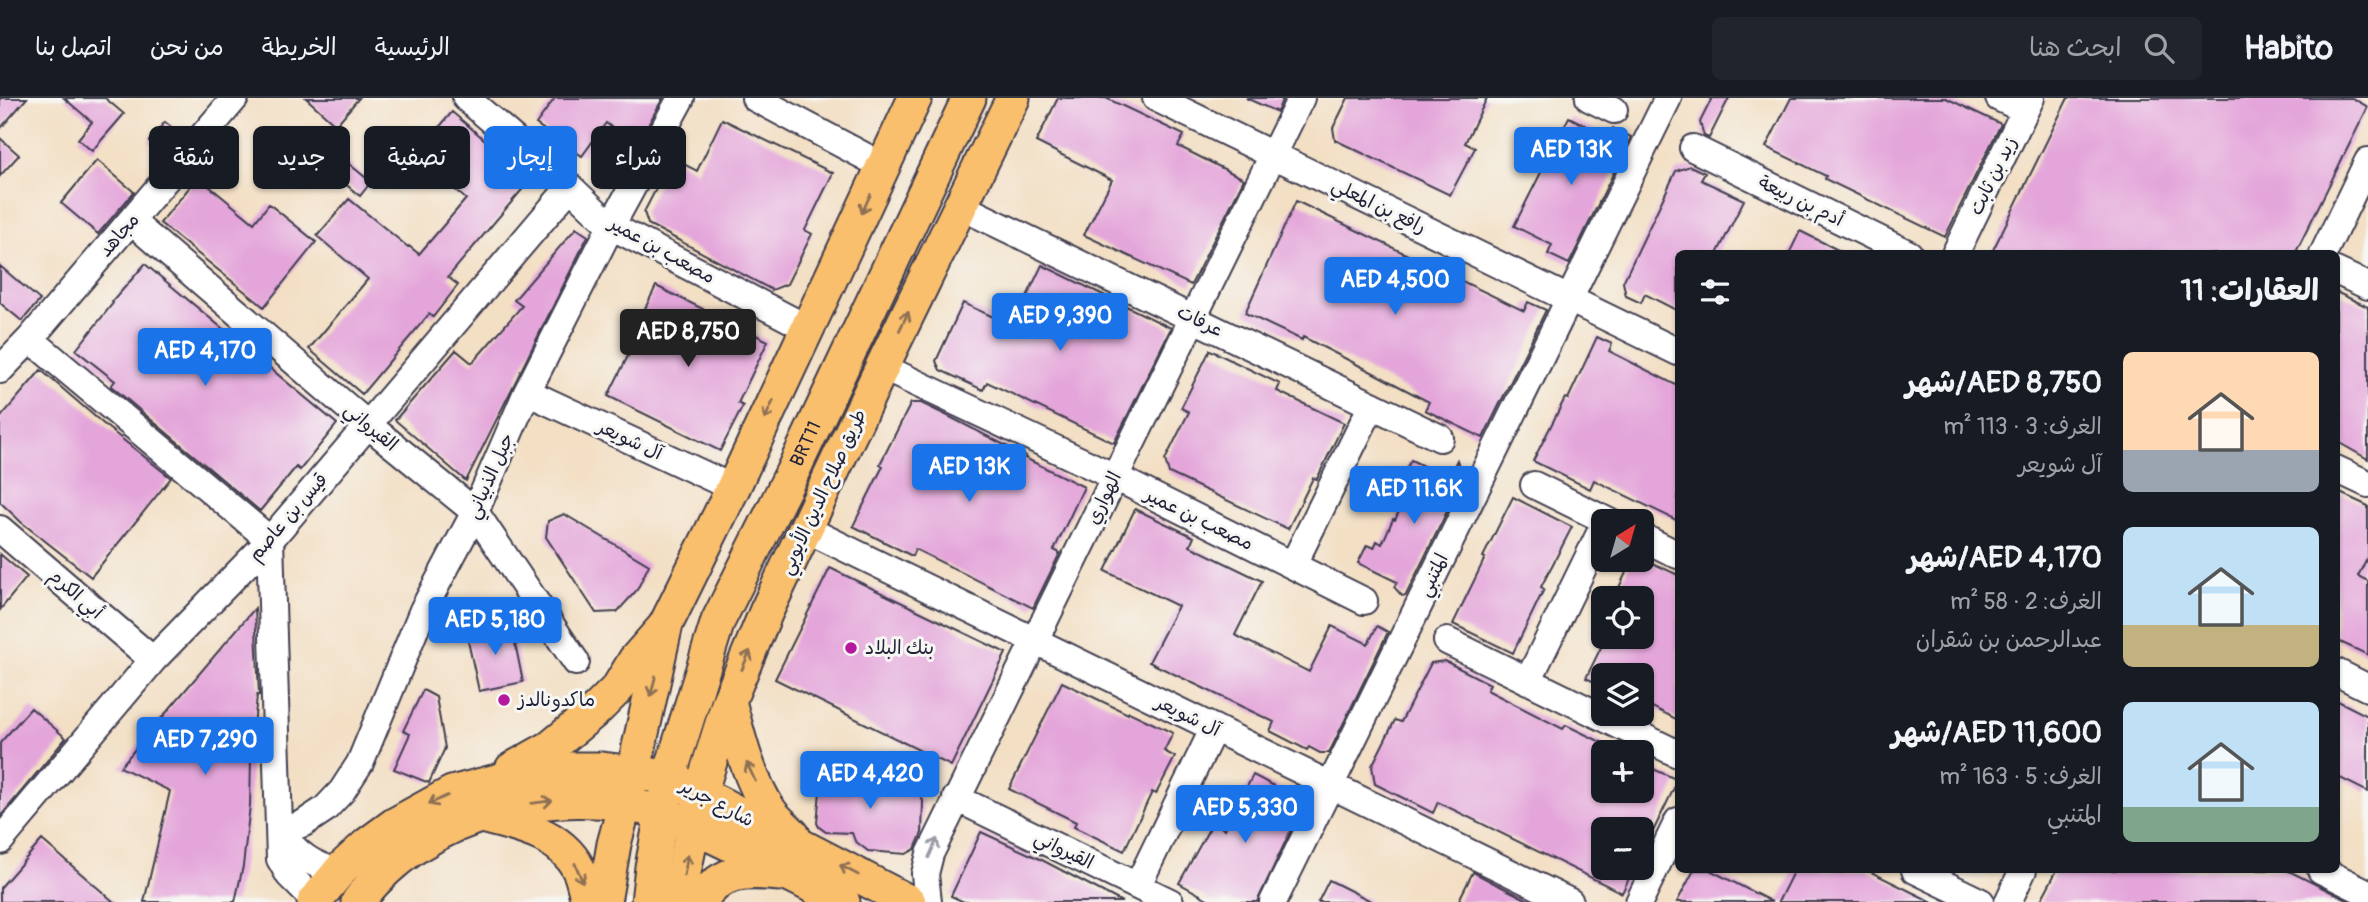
<!DOCTYPE html>
<html lang="ar">
<head>
<meta charset="utf-8">
<style>
	body { margin:0; font-family:Pangolin,"Playpen Sans Arabic",sans-serif; background:#20242c; color:#f1f3f6; direction:rtl; height:100vh; display:flex; flex-direction:column; font-size:26px; white-space:nowrap }
	* { box-sizing:border-box; margin:0 }
	p { font-size:23px; color:#9ea1a6 }
	.icon { flex:none; width:38px; height:38px; fill:none; stroke:currentColor; stroke-width:2; stroke-linecap:round; stroke-linejoin:round }
	.map { position:relative; flex:1; overflow:hidden; direction:ltr }
	.panel { position:absolute; left:1675px; top:152px; width:665px; height:623px; display:flex; flex-direction:column; background:#171b24; border-radius:10px; box-shadow:0 2px 5px #0004; direction:rtl }
	.panel>* { flex:none }
	.banner { position:absolute; left:21px; top:28px; width:665px; height:63px; direction:rtl; display:flex; gap:14px }
	.needle { width:46px; rotate:37deg }
	.fabs { position:absolute; left:1591px; top:411px; display:grid; gap:14px }
	.fabs a { display:grid; place-items:center; width:63px; height:63px; border-radius:10px; background:#171b24; box-shadow:0 2px 5px #0004; font-size:35px }
	.price { position:absolute; translate:-50% -60px; padding:0 16px; border-radius:7px; background:#1a73e8; color:#fff; font-size:23px; line-height:46px; filter:drop-shadow(0 2px 4px #0008) }
	.price::after { content:''; position:absolute; left:50%; top:42px; width:21px; height:16px; margin-left:-10px; background:inherit; clip-path:polygon(0 0,100% 0,50% 100%) }
	.price.selected { background:#222; color:#fff }
	ul { padding:0; list-style:none }
	li { display:flex; align-items:center; gap:21px; height:175px; padding:0 21px }
	li span { display:grid; place-items:center; flex:none; width:196px; height:140px; border-radius:10px; color:#555 }
	li>.icon { margin-inline-start:auto }
	span .icon { width:84px; height:84px; fill:#fffc; stroke-width:1 }
	li b { font-size:30px }
	h2 { display:flex; justify-content:space-between; align-items:center; height:84px; padding:0 21px; font-size:30px }
	.pill { padding:0 24px; border-radius:10px; background:#171b24; box-shadow:0 2px 5px #0004; font-size:24px; line-height:63px }
	.pill.selected { background:#1a73e8; color:#fff }
	header { display:flex; align-items:center; gap:42px; box-sizing:border-box; height:98px; padding:0 35px; background:#171b24; border-bottom:2px solid #363941 }
	header strong { font-size:33px }
	nav { display:flex; gap:38px; margin-inline-start:auto; font-size:24px }
	.search { width:490px; height:63px; background:#20242c; display:flex; align-items:center; gap:18px; box-sizing:border-box; padding:0 24px; border-radius:10px; color:#9ea1a6; font-size:26px }
	.map>svg:first-child { display:block }
	.building { fill:#e4a6da }
	.lines { fill:none; stroke-linecap:round; stroke-linejoin:round }
	.minor-casing { stroke:#413e50; stroke-width:30 }
	.major-casing { stroke:#413e50; stroke-width:37 }
	.minor { stroke:#fff; stroke-width:26 }
	.major { stroke:#f9bf6d; stroke-width:33 }
	.oneway { stroke:#8e7054 }
	.oneway2 { stroke:#9c9ca7 }
	.poi-dot { fill:#b5179e; stroke:#f6f6f2; stroke-width:2.5 }
	.labels { text-anchor:middle; dominant-baseline:central; stroke-width:6; stroke-linejoin:round; paint-order:stroke }
	.street-label { font-size:19px; fill:#22223b; stroke:#f6f6f2 }
	.poi-label { font-size:19px; fill:#22223b; stroke:#f6f6f2; text-anchor:start }
</style>
</head>
<body>
<header>
<strong>Habito</strong>
<div class="search"><svg class="icon" aria-label="search" viewBox="0 0 24 24"><circle cx="10" cy="10" r="6"/><path d="M15 15l6 6"/></svg>ابحث هنا</div>
<nav><a>الرئيسية</a><a>الخريطة</a><a>من نحن</a><a>اتصل بنا</a></nav>
</header>
<div class="map">
<svg width="2368" height="804" viewBox="0 0 2368 804">
	<rect width="100%" height="100%" fill="#f6f6f2"/>
	<filter id="ink" filterUnits="userSpaceOnUse"><feTurbulence type="fractalNoise" baseFrequency=".0143" numOctaves="2"/><feDisplacementMap in="SourceGraphic" scale="14" xChannelSelector="R" yChannelSelector="G"/><feConvolveMatrix kernelMatrix="1 2 1 2 8 2 1 2 1" color-interpolation-filters="sRGB"/></filter>
	<filter id="wash" filterUnits="userSpaceOnUse"><feTurbulence type="fractalNoise" baseFrequency=".00686" numOctaves="4" result="noise"/><feDisplacementMap in="SourceGraphic" scale="28" xChannelSelector="R" yChannelSelector="G"/><feGaussianBlur stdDeviation="1.57" result="paint"/><feColorMatrix in="noise" values="0 0 0 0 0 0 0 0 0 0 0 0 0 0 0 0 0 1.4 0 .05"/><feComposite in="paint" operator="in"/></filter>
	<g filter="url(#wash)">
		<rect width="100%" height="100%" fill="#f3dfc4"/>
		<g id="blocks">
			<path class="building" d="M0 0H27L0 31Z
				M64 0H105L124 16 92 53 78 41 92 24Z
				M306 0H359L336 27Z
				M555 0H663L636 49 606 25 582 58 536 26Z
				M1058 0H1106L1184 37 1178 48 1244 81 1191 187 1084 137 1112 82 1036 44Z
				M1246 0H1283L1277 14Z
				M1348 0H1487L1465 45 1475 50 1450 97 1335 42 1333 30Z
				M1712 0H1729L1709 40 1704 38 1700 24Z
				M1791 0H1946L2001 26 1945 139 1825 81 1826 78 1766 49Z
				M2068 0H2352L2368 9 2295 156H1991Z
				M452 14 531 81 448 179 458 187 433 219 429 216 362 296 309 251 368 181 317 138 349 101 408 149 409 148 419 156 466 101 415 58Z
				M1569 19 1608 39 1613 30 1631 39 1569 166 1548 156 1552 147 1514 128Z
				M722 21 833 75 805 132 812 136 787 186 772 192 648 126 644 114 672 60 697 73Z
				M165 24 181 37 166 57 149 43Z
				M0 40 19 57 0 78Z
				M332 52 371 84 360 98 321 66Z
				M97 62 134 94 98 136 61 105Z
				M1690 68 1705 75 1701 82 1744 102 1717 156H1678V213L1645 196 1641 205 1626 198 1623 184 1676 73Z
				M198 79 254 125 269 106 316 144 264 209 160 125Z
				M1296 103 1524 213 1528 204 1546 212 1483 340 1425 312 1429 304 1368 272 1303 239 1302 242 1245 215Z
				M576 130 588 138 466 383 395 322 456 252 472 265 522 208 514 202Z
				M1800 133 1846 156H1789Z
				M145 166 337 326 300 372 296 369 260 413 111 288 115 283 76 252 113 205 112 204Z
				M1042 167 1171 230 1114 345 987 284 983 292 940 272 936 263 963 205 1013 228Z
				M0 168 40 202 22 223 0 205Z
				M656 188 768 243 738 305 743 308 720 353 608 298 639 236 634 233Z
				M2336 194 2368 209V361L2336 343Z
				M1597 239 1612 246 1609 253 1678 288V423L1594 382 1590 391 1533 363 1565 300 1568 301Z
				M1210 252 1280 286 1277 293 1344 325 1317 381 1313 380 1288 431 1169 375 1165 362 1189 314 1181 310Z
				M41 272 107 329 171 380 91 479 21 424 0 404V320Z
				M911 305H921L948 318 1026 358 1025 360 1084 389 1054 452 1060 455 1033 510 915 451 912 458 853 428 883 368 880 366Z
				M1411 362 1448 380 1457 362 1463 381 1406 497 1402 498 1394 489 1397 484 1358 465 1367 447 1374 450 1377 443 1382 446 1393 421 1395 422 1414 382 1403 377Z
				M2336 393 2368 408V458L2358 478 2368 483V557L2336 542Z
				M1513 399 1572 429 1541 489 1544 491 1513 555 1453 526 1485 460 1483 459Z
				M1135 411 1194 439 1190 448 1262 483 1235 537 1309 574 1332 528 1368 546 1377 528 1388 534 1329 655H1320L1309 649 1307 652 1270 633 1274 624 1149 564 1178 508 1105 473Z
				M564 416 649 467 637 492 617 514 596 515 546 439 548 423Z
				M0 456 27 479 0 512Z
				M1632 462H1646L1678 477V622L1642 604V578H1603V588L1586 580 1606 539H1642V500H1614Z
				M830 470 1006 555 951 668 775 581Z
				M255 510 259 597H257L251 661 250 707 243 768 235 804H144L170 693 120 669Z
				M511 525 523 584 479 593 466 534Z
				M1445 563 1490 586 1487 592 1563 631 1566 627 1603 645V693H1642V666L1678 682 1642 756V732H1603V770H1634L1622 795 1438 704 1433 715 1375 686 1372 668 1395 622 1401 624 1431 565Z
				M1062 584 1128 616 1129 614 1173 635 1164 653 1175 659 1156 696 1152 694 1124 753 1074 729 1076 724 1009 691Z
				M423 592 436 599 445 650 429 685 394 671 410 636 403 633Z
				M2336 602 2368 618V694L2336 678Z
				M31 610 66 640 0 719V645Z
				M835 669 849 670 859 676 873 673 880 676 892 689 918 693 923 703 922 735 915 751 906 756 868 753 855 743 852 735 826 734 819 729 817 725 821 683 828 672Z
				M1253 677 1291 697 1296 688 1303 691 1306 700 1257 804H1213L1179 785 1213 724 1225 731Z
				M981 734 1042 762 1122 804H964L951 798Z
				M42 742 114 804H0V790Z
				M1694 772H1710L1772 804H1677Z
				M1794 772H1867L1932 804H1778Z
				M2057 772H2287L2351 804H2040Z
				M1473 774 1494 785 1532 804H1458Z
				M1329 782 1373 804H1318Z"/>
		</g>
	</g>
	<g filter="url(#ink)">
		<use href="#blocks" fill-opacity="0" stroke="#413e50" stroke-width="2"/>
		<g class="lines">
			<g class="minor-casing">
				<path id="minor" d="M466 0 570 89 611 128 807 230
					M755 0 883 68
					M1156 0 1678 254
					M1589 0 1614 12
					M1999 0 2025 12
					M1693 50 1909 156
					M960 108 1440 340
					M131 123 367 326 475 414 576 564
					M1955 156 2031 0
					M2323 156 2368 63
					M2336 173 2368 188
					M30 241 270 442 280 761 289 777 315 803
					M882 269 1115 379 1364 503
					M0 272 30 241 235 0
					M527 294 733 390
					M2336 371 2368 386
					M1534 387 1609 424
					M0 431 153 562
					M806 431 1570 804
					M1642 439 1678 457
					M1293 467 1372 307
					M1447 543 1678 656
					M2336 574 2368 590
					M1528 583 1603 429
					M956 700 1170 804
					M281 734 304 725 325 711 342 693 360 665 423 512 475 414 527 294 611 128 681 0
					M281 734C296 756 313 768 339 774
					M0 743 153 562 270 442 570 89
					M1915 772 1981 804
					M2321 772 2368 795
					M1138 787 1214 630
					M928 804 925 776 930 756 1301 0
					M1273 804 1668 0
					M1639 804 1678 723
					M2008 804 2023 772"/>
			</g>
			<g class="major-casing">
				<g id="major">
					<path d="M729 603C739 641 748 679 770 713 776 722 786 729 793 737"/>
					<path d="M512 671 551 649 597 611 618 590 635 562 665 528"/>
					<path d="M485 719C521 728 566 737 581 777 584 786 586 795 588 804"/>
					<path d="M314 804 343 769 368 746 394 727 452 695 527 675 563 671H600L669 679 909 804"/>
					<path d="M358 804C422 713 559 683 661 715 671 718 681 724 691 728 743 751 792 778 843 804"/>
					<path d="M604 804 614 746 633 676 666 526 733 390 915 0"/>
					<path id="s1" d="M648 804 652 769 669 679 718 523 792 375 969 0"/>
					<path d="M678 804 700 696 729 603 766 514 882 269 1013 0"/>
					<path d="M700 804C721 771 745 773 780 776"/>
				</g>
			</g>
			<use href="#minor" class="minor"/>
			<use href="#major" class="major"/>
		</g>
		<defs><path id="oneway-shaft" d="M-6 0H5M1.5-3L5.5 0L1.5 3" fill="none" stroke-width="1.6" stroke-linecap="round" stroke-linejoin="round" transform="scale(1.75)"/></defs>
		<g class="oneway">
			<use href="#oneway-shaft" transform="translate(866 106) rotate(115)"/>
			<use href="#oneway-shaft" transform="translate(904 223) rotate(-64)"/>
			<use href="#oneway-shaft" transform="translate(769 312) rotate(115)"/>
			<use href="#oneway-shaft" transform="translate(746 562) rotate(-67)"/>
			<use href="#oneway-shaft" transform="translate(653 588) rotate(104)"/>
			<use href="#oneway-shaft" transform="translate(751 674) rotate(-115)"/>
			<use href="#oneway-shaft" transform="translate(438 702) rotate(155)"/>
			<use href="#oneway-shaft" transform="translate(542 704) rotate(-7)"/>
			<use href="#oneway-shaft" transform="translate(686 767) rotate(-80)"/>
			<use href="#oneway-shaft" transform="translate(849 772) rotate(-152)"/>
			<use href="#oneway-shaft" transform="translate(579 775) rotate(67)"/>
		</g>
		<use class="oneway2" href="#oneway-shaft" transform="translate(933 750) rotate(-66)"/>
	</g>
	<g class="poi-dot">
		<circle cx="851" cy="550" r="7"/>
		<circle cx="504" cy="602" r="7"/>
	</g>
	<g class="labels">
		<g class="street-label">
			<text transform="translate(1993 78) rotate(-64)">زيد بن ثابت</text>
			<text transform="translate(1801 103) rotate(26)">أدم بن ربيعة</text>
			<text transform="translate(1379 108) rotate(26)">رافع بن المعلي</text>
			<text transform="translate(119 137) rotate(-49)">مجاهد</text>
			<text transform="translate(662 152) rotate(29)">مصعب بن عمير</text>
			<text transform="translate(1200 223) rotate(26)">عرفات</text>
			<text transform="translate(371 329) rotate(40)">القيرواني</text>
			<text transform="translate(630 342) rotate(25)">آل شويعر</text>
			<text stroke="none"><textPath href="#s1" startOffset="488">BRT11</textPath></text>
			<text transform="translate(490 378) rotate(-66)">جبل الذبياني</text>
			<text transform="translate(823 394) rotate(-65)">طريق صلاح الدين الأيوبي</text>
			<text transform="translate(1104 400) rotate(-64)">الهواري</text>
			<text transform="translate(288 419) rotate(-49)">قيس بن عاصم</text>
			<text transform="translate(1199 421) rotate(26)">مصعب بن عمير</text>
			<text transform="translate(1433 477) rotate(-64)">المتنبي</text>
			<text transform="translate(76 496) rotate(41)">أبي الكرم</text>
			<text transform="translate(1188 618) rotate(26)">آل شويعر</text>
			<text transform="translate(717 705) rotate(28)">شارع جرير</text>
			<text transform="translate(1064 752) rotate(26)">القيرواني</text>
		</g>
		<g class="poi-label">
			<text x="865" y="550">بنك البلاد</text>
			<text x="518" y="602">ماكدونالدز</text>
		</g>
	</g>
</svg>
<div class="fabs">
<a><svg class="needle" viewBox="-14 -14 28 28"><path d="M0-13l5 13h-10z" fill="#e53935"/><path d="M0 13l5-13h-10z" fill="#9ea1a6"/></svg></a>
<a><svg class="icon" aria-label="locate" viewBox="0 0 24 24"><circle cx="12" cy="12" r="6"/><path d="M12 2v4M12 18v4M2 12h4M18 12h4"/></svg></a>
<a><svg class="icon" aria-label="layers" viewBox="0 0 24 24"><path d="M12 4l9 5-9 5-9-5zM3 14l9 5 9-5"/></svg></a>
<a>+</a>
<a>−</a>
</div>
<b class="price" style="left:1571px;top:89px">AED 13K</b>
<b class="price" style="left:1395px;top:219px">AED 4,500</b>
<b class="price" style="left:1060px;top:255px">AED 9,390</b>
<b class="price selected" style="left:688px;top:271px">AED 8,750</b>
<b class="price" style="left:205px;top:290px">AED 4,170</b>
<b class="price" style="left:969px;top:406px">AED 13K</b>
<b class="price" style="left:1414px;top:428px">AED 11.6K</b>
<b class="price" style="left:495px;top:559px">AED 5,180</b>
<b class="price" style="left:205px;top:679px">AED 7,290</b>
<b class="price" style="left:870px;top:713px">AED 4,420</b>
<b class="price" style="left:1245px;top:747px">AED 5,330</b>
<div class="banner">
<a class="pill">شراء</a>
<a class="pill selected">إيجار</a>
<a class="pill">تصفية</a>
<a class="pill">جديد</a>
<a class="pill">شقة</a>
</div>
<section class="panel">
<h2>العقارات: 11<svg class="icon" aria-label="filters" viewBox="0 0 24 24"><path d="M4 7h16M4 17h16"/><circle cx="9" cy="7" r="2"/><circle cx="15" cy="17" r="2"/></svg></h2>
<ul>
<li><span style="background:linear-gradient(#ffd9b3 70%,#9aa5b1 0)"><svg class="icon" aria-label="home" viewBox="0 0 24 24"><path d="M3 11l9-7 9 7M6 9v11h12V9"/></svg></span><div><b>AED 8,750/شهر</b><p>الغرف: 3 · 113 m²</p><p>آل شويعر</p></div></li>
<li><span style="background:linear-gradient(#bfe0f5 70%,#c2b280 0)"><svg class="icon" aria-label="home" viewBox="0 0 24 24"><path d="M3 11l9-7 9 7M6 9v11h12V9"/></svg></span><div><b>AED 4,170/شهر</b><p>الغرف: 2 · 58 m²</p><p>عبدالرحمن بن شقران</p></div></li>
<li><span style="background:linear-gradient(#bfe0f5 75%,#7fa58c 0)"><svg class="icon" aria-label="home" viewBox="0 0 24 24"><path d="M3 11l9-7 9 7M6 9v11h12V9"/></svg></span><div><b>AED 11,600/شهر</b><p>الغرف: 5 · 163 m²</p><p>المتنبي</p></div></li>
</ul>
</section>
</div>
</body>
</html>
